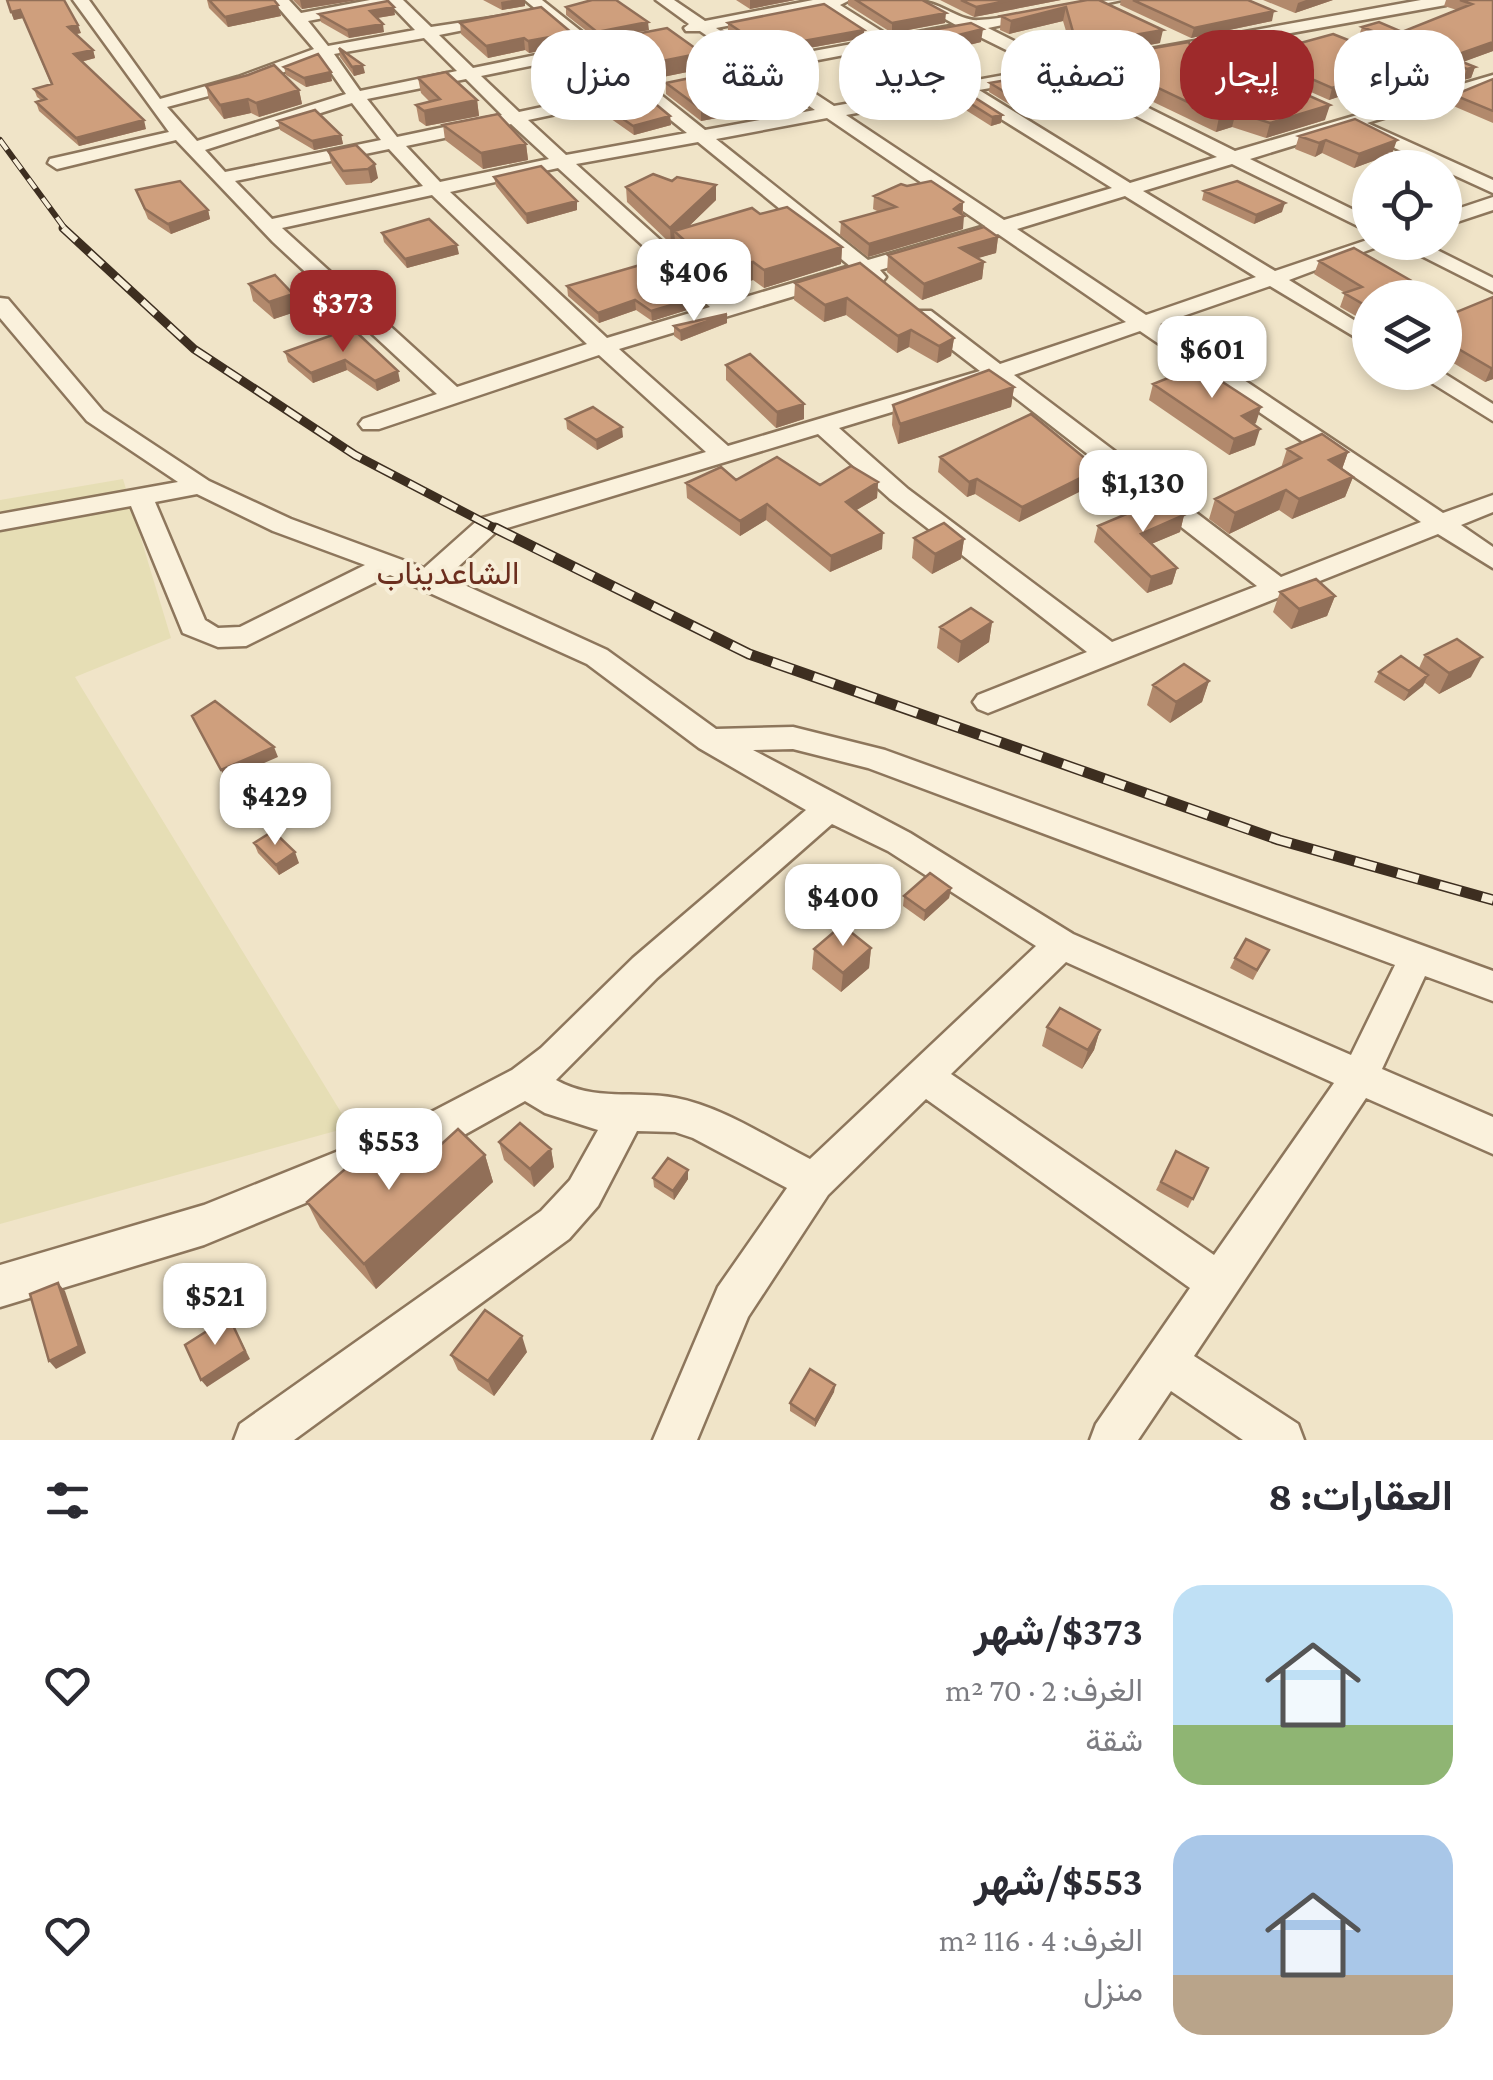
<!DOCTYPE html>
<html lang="ar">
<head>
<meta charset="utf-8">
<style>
	body { margin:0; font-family:"Crimson Pro",Vazirmatn,serif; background:#f7f7f7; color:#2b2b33; direction:rtl; height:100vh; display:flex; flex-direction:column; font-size:38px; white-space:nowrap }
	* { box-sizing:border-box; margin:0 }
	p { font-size:32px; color:#7c7c81 }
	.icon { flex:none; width:55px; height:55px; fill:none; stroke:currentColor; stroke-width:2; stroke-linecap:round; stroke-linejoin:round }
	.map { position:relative; height:1440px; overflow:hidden; direction:ltr }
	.side { display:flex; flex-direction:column; background:#fff; flex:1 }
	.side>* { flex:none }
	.guide { position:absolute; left:30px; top:30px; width:1435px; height:90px; direction:rtl; display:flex; gap:20px }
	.controls { position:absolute; left:1352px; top:150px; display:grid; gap:20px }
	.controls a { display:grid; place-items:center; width:110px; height:110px; border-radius:50%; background:#fff; box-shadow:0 5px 15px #0003; font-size:50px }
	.price { position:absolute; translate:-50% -85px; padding:0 22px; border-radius:20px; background:#fff; color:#222; font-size:32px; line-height:65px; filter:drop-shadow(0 2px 5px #0008) }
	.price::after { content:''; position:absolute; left:50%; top:60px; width:30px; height:22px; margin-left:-15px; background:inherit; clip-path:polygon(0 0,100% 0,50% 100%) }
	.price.on { background:#9e2a2b; color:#fff }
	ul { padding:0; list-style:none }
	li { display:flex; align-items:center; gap:30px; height:250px; padding:0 40px }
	li span { display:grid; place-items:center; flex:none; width:280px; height:200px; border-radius:30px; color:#555 }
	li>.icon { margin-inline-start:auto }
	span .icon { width:120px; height:120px; fill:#fffc; stroke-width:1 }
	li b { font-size:42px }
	h2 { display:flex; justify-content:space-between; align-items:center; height:120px; padding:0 40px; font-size:42px }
	.tag { padding:0 35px; border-radius:40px; background:#fff; box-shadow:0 5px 15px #0003; font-size:35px; line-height:90px }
	.tag.on { background:#9e2a2b; color:#fff }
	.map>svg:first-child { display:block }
	.farmland { fill:#e6deb5 }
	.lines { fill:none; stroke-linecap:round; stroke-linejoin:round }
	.street-casing { stroke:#8d765c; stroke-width:5 }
	.street { fill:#faf1dc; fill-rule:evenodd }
	.rail-far2-casing { stroke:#3d2e20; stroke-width:6 }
	.rail-far1-casing { stroke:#3d2e20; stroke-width:9 }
	.rail-casing { stroke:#3d2e20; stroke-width:11 }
	.rail-far2 { stroke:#f7eed8; stroke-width:4; stroke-dasharray:12; stroke-linecap:butt }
	.rail-far1 { stroke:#f7eed8; stroke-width:6; stroke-dasharray:18; stroke-linecap:butt }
	.rail { stroke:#f7eed8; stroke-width:8; stroke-dasharray:22; stroke-linecap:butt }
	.wall { fill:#b2896c }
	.shaded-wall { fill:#916f58 }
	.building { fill:#cf9f7d; stroke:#916f58; stroke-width:2.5 }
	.labels { text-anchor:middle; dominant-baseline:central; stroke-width:8; stroke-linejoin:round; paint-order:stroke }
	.neighbourhood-label { font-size:32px; fill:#6b2e1e; stroke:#f7eed8 }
</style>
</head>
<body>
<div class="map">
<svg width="1493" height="1440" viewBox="0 0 1493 1440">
	<rect width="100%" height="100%" fill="#f0e4c8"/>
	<path class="farmland" d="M123 479 171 638 75 677 350 1127 0 1224V500Z"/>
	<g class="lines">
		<g class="street-casing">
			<path id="street" d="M73 0H89L160 99 238 77 314 49 272 0H289L301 13 370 0H403L431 27 504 16V22L439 35 473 68 580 46 525 0H542L705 130 815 110 758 71H748V64L700 31H686L684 28 689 24 656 0H674L705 21 813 0H850L840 5 891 37 956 25 911 0C939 0 960 22 979 20 1027 17 1073 0 1122 0L988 28 1062 65 1421 0H1454L1446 5 1076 72 1235 151 1493 75V85L1367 123 1493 180V193L1351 128 1250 159 1370 218V232L1232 164 1143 191 1275 271 1370 239V242H1390L1289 280 1370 330V346L1270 286 1160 324 1443 513 1493 495V512L1461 525 1493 547V568L1438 534 988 713 978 709 973 702 978 695 1087 652 890 499 818 434 497 531 447 577 607 650 716 729 793 727 885 750 1493 971V1001L1425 976 1382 1069 1493 1117V1154L1366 1098 1194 1356 1298 1424 1304 1440H1243L1171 1391 1138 1440H1090L1096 1424 1190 1288 926 1099 828 1195 748 1317 697 1440H653L718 1287 787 1188 693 1138 675 1132 637 1131 598 1206 569 1239 294 1440H234L240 1424 541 1211 570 1180 598 1130 545 1113 525 1101 446 1145 204 1245 0 1307V1265L204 1205 418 1119 512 1070 541 1048 633 958 806 810 699 748 587 664 390 575 246 646 218 647 183 633 131 506 0 530V514L178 482 87 421 0 318V298L8 299 103 411 209 481 291 519 424 568 479 519 706 452 599 355 379 429H363L359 424 363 419 437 394 273 242 176 140 57 169 48 163 50 159 169 132ZM391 5 415 30 328 46 308 21ZM823 8 874 40 764 60 716 28ZM970 32 1043 68 966 82 903 44ZM424 38 457 71 360 91 334 54ZM886 47 948 86 834 106 776 68ZM589 54 632 88 519 112 481 76ZM321 58 346 94 197 141 167 107 250 85ZM1057 76 1217 157 1130 183 979 90ZM466 79 502 115 397 137 367 99ZM961 94 1112 188 1004 220 846 115ZM641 96 687 133 566 155 528 120ZM352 103 381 140 225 172 205 150ZM827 118 985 226 868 260 716 139ZM511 124 549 159 440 182 406 146ZM698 142 850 266 729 302 576 164ZM389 149 423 186 272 219 235 181ZM558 168 710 307 607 338 450 192ZM432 195 587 344 457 387 282 228ZM1125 196 1256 277 1146 315 1017 229ZM998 234 1126 322 1000 364 931 311H915L912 316 915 321 980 371 728 446 619 349 861 276 869 281H883L886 277 880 270ZM1140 331 1421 522 1281 577 1014 375ZM994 381 1257 586 1112 642 908 489 839 428ZM197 494 273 531 365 565 240 627 218 628 205 620 155 502ZM793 749 868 768 1395 965 1351 1055 1073 934 910 833 753 750ZM832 824 888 851 1036 946 810 1159C768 1138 723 1107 676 1098 634 1090 595 1102 556 1080L657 978ZM1066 962 1334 1083 1214 1255 951 1074Z
				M1493 197V210L1445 226V213Z
				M1394 242H1421L1493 278V292Z
				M1414 372H1442L1493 404V421Z"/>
		</g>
		<use href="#street" class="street"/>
		<g class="rail-far2-casing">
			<path id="rail-far2" d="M0 140 66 230"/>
		</g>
		<g class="rail-far1-casing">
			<path id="rail-far1" d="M63 228 194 349 355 455 500 531"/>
		</g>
		<g class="rail-casing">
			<path id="rail" d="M495 528 749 654 1279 840 1493 900"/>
		</g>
		<use href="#rail-far2" class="rail-far2"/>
		<use href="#rail-far1" class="rail-far1"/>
		<use href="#rail" class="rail"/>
	</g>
	<path class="wall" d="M7 0 81 33 76 34 93 50 95 58 81 62 146 129 79 146 39 111 36 102 41 100 37 97 34 89 51 84 23 18 14 20Z
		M207 0H274L281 16 228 27 209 8Z
		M293 0H358L302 9Z
		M483 0H525V6L502 10Z
		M736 0H795L750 9Z
		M848 0H922L945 23 892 33 848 5Z
		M940 0H1061L974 17Z
		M1087 0 1160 43 1063 61 1057 58 1059 44 1069 41 1063 21 1009 34 1000 30 1001 16Z
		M1121 0H1248L1272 21 1191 38 1120 5Z
		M1263 0H1333L1295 13Z
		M1446 0H1493V51L1462 62 1475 67 1471 78 1463 80 1358 38 1362 27 1402 32 1457 10 1444 6Z
		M566 7 649 30 598 40 566 15Z
		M319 14 395 15 377 18 384 32 349 38 321 22Z
		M460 23 572 33 573 45 529 53 525 50 488 58 461 34Z
		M728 23 864 38 765 56 728 31Z
		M915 33 981 42 933 54 914 46Z
		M1333 34 1439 76 1435 88 1424 92 1395 78 1329 100 1254 67 1257 55Z
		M615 38 702 53V69L648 80 616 54Z
		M339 48 365 73 354 76 340 57Z
		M545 55 623 86 580 94 546 68Z
		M1090 59 1198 68 1325 120 1266 138 1232 127 1216 132 1145 98 1140 99 1088 74Z
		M284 67 332 81 306 87 286 75Z
		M418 78 477 100 479 116 426 126 419 121 416 105 430 102 421 93Z
		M1493 79V123L1451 105 1454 95Z
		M666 83 799 92 798 103 701 121 666 94Z
		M990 83 1113 99 1111 108 1079 117 1060 106 1028 116 989 92Z
		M206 86 299 90 302 104 259 117 251 113 224 119 209 100Z
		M954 93 1002 115 1001 123 991 126 953 102Z
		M596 100 670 116 671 125 634 135 597 109Z
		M1355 119 1392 154 1354 168 1322 153 1315 157 1295 149 1299 136Z
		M278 121 341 135 343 144 314 150 280 130Z
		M443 125 526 144 528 160 483 169 445 140Z
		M356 145 378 178 371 183 346 185 332 165 328 151Z
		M494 177 577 201V210L527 224 496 186Z
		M672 181 716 185V200L689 226 760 214 842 247 841 264 764 288 753 280 721 289 675 248V240L671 244 627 202 626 187Z
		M907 186 963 202V229L868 257 840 235 841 222 879 212 873 209 874 196Z
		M136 190 208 210 210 219 171 234 148 219Z
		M1204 191 1282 212 1254 224 1202 200Z
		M382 233 459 254 407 268 384 242Z
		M998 237 996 253 977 258 984 262 982 279 922 300 887 272 888 255Z
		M1354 248 1370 298V324L1340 307 1345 293 1314 274 1319 261Z
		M860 263 954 338 951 356 937 363 909 347 897 353 846 315 824 322 794 300 795 283Z
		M249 284 293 294 298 311 274 319 253 301Z
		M567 286 703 305 652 321 636 310 599 323 568 296Z
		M1493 297V379L1485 382 1445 358V311L1452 314Z
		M727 323 681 341 674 336V326Z
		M352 328 400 381 377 391 347 370 313 383 288 362 285 352Z
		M726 365 804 404V419L776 428 726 380Z
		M1153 384 1256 423 1254 424 1255 445 1229 455 1149 400Z
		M1014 387 1011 407 898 444 892 425 893 405Z
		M566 419 623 437 597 450 567 429Z
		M1287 449 1348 452 1342 469 1353 477 1345 497 1292 519 1279 510 1229 534 1209 519 1215 499 1281 468Z
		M940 457 1095 484 1019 522 975 494 967 497 938 472Z
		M736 480 820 485 878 482 877 498 856 510 882 549 830 572 766 520 740 536 687 498 686 483Z
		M1184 515 1180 532 1151 544 1177 568 1172 584 1147 593 1094 542 1098 526Z
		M914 538 964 539 961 559 932 574 912 558Z
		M1280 592 1335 596 1327 616 1291 629 1273 612Z
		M992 622 989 642 958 663 937 648 940 627Z
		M1425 655 1471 677 1439 694 1425 683 1404 701 1374 682 1379 672 1419 668Z
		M1209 681 1202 702 1170 723 1147 705 1153 685Z
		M254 843 299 863 279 875 258 853Z
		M951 888 949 898 924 921 903 906 904 896Z
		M871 948 869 968 841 992 812 969 814 949Z
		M1269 950 1253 980 1230 968 1235 958Z
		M1047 1027 1100 1030 1094 1050 1082 1069 1042 1046Z
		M499 1142 551 1149 554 1167 534 1187 504 1160Z
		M1176 1151 1208 1168 1188 1208 1156 1190Z
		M485 1155 493 1182 376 1289 320 1228 307 1202 412 1171Z
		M653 1178 688 1179 674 1200 654 1187Z
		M527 1352 494 1396 458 1370 451 1355Z
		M835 1385 834 1392 815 1427 790 1411V1403Z"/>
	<path class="shaded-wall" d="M300 0H358L302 9Z
		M512 0H525V6L502 10 501 2Z
		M750 0H795L750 9Z
		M1011 0H1061L974 17 976 7Z
		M1306 0H1333L1295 13 1298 3Z
		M278 5 281 16 228 27 225 17Z
		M394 7 395 15 371 19 370 11Z
		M1066 7 1063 21 1009 34 1011 21Z
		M20 10 23 18 14 20 11 12Z
		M1274 11 1272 21 1191 38 1194 28Z
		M946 13 945 23 892 33V23Z
		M648 22 649 30 598 40 597 32Z
		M383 24 384 32 349 38 347 30Z
		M78 25 81 33 71 35 68 27Z
		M983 29 981 42 933 54 934 41Z
		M864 30V38L765 56V48Z
		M1163 30 1160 43 1063 61 1065 47Z
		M572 33 573 45 529 53 528 41Z
		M524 38 525 50 488 58 486 46Z
		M1493 42V51L1455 65 1450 57Z
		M93 50 95 58 76 63 74 54Z
		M702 53V69L648 80 647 64Z
		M363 65 365 73 354 76 352 67Z
		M1399 66 1395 78 1329 100 1332 88Z
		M1475 67 1471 78 1463 80 1467 69Z
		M331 72 332 81 306 87 304 78Z
		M622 72 623 86 580 94 579 81Z
		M1439 76 1435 88 1424 92 1428 79Z
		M1148 83 1145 98 1140 99 1143 85Z
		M299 90 302 104 259 117 256 103Z
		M799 92 798 103 701 121V109Z
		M1062 98 1060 106 1028 116 1029 107Z
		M248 99 251 113 224 119 220 105Z
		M1113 99 1111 108 1079 117 1081 108Z
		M477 100 479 116 426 126 424 111Z
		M1330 105 1325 120 1266 138 1270 123Z
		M1236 112 1232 127 1216 132 1219 117Z
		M1002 115 1001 123 991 126 992 117Z
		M670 116 671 125 634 135 633 126Z
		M144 120 146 129 79 146 76 138Z
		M341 135 343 144 314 150 312 141Z
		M1326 140 1322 153 1315 157 1319 143Z
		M1397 140 1392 154 1354 168 1359 154Z
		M526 144 528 160 483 169 481 153Z
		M375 164 378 178 371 183 368 169Z
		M716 185V200L680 235 674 231 675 240 671 244 670 228Z
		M577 201V210L527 224 526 214Z
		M963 202 962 215 964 216 963 229 868 257 869 244 954 209Z
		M1285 203 1282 212 1254 224 1256 215Z
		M208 210 210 219 171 234 168 224Z
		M998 237 996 253 958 264 960 248Z
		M457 245 459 254 407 268 405 259Z
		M842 247 841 264 764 288V270Z
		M753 262V280L721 289 720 272Z
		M984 262 982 279 922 300 924 284Z
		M1410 280 1405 294 1395 286Z
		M293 294 298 311 274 319 269 302Z
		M702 296 703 305 652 321 651 311Z
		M847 298 846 315 824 322 825 305Z
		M635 300 636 310 599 323 598 313Z
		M727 314V323L681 341 680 331Z
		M911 330 909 347 897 353 898 336Z
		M954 338 951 356 937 363 939 346Z
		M345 360 347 370 313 383 311 373Z
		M1491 368H1493V379L1485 382Z
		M398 371 400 381 377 391 375 381Z
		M1014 387 1011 407 898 444 900 424Z
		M804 404V419L776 428 777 412Z
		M1261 407 1256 423 1237 432 1242 416Z
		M622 427 623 437 597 450 596 440Z
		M1260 429 1255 445 1229 455 1234 439Z
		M1348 452 1341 472 1329 460Z
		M1098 469 1095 484 1019 522 1022 507Z
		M1353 477 1345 497 1292 519 1299 499Z
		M977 479 975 494 967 497 969 482Z
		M878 482 877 498 845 517 846 502Z
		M1286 490 1279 510 1229 534 1235 513Z
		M767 504 766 520 740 536V521Z
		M1184 515 1180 532 1137 550 1141 534Z
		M883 533 882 549 830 572 831 556Z
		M964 539 961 559 932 574 935 554Z
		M1177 568 1172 584 1147 593 1151 577Z
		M1335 596 1327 616 1291 629 1299 609Z
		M992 622 989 642 958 663 961 642Z
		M1482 657 1471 677 1439 694 1449 673Z
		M1428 675 1423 686 1404 701 1409 691Z
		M1209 681 1202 702 1170 723 1176 702Z
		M274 747 278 757 225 780 221 770Z
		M295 852 299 863 279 875 276 865Z
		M951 888 949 898 924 921 925 911Z
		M871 948 869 968 841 992 843 973Z
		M1100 1030 1094 1050 1082 1069 1088 1050Z
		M551 1149 554 1167 534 1187 530 1169Z
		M485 1155 493 1182 376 1289 364 1264Z
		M688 1170V1179L674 1200 673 1191Z
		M58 1283 65 1291 86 1353 56 1369 49 1361Z
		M229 1317 250 1359 207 1387 201 1380Z
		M522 1336 527 1352 494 1396 488 1381Z
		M835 1385 834 1392 815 1427V1420Z"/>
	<path class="building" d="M7 0H64L78 25 68 27 93 50 74 54 144 120 76 138 36 102 46 99 34 89 52 84 20 10 11 12Z
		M209 0H274L278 5 225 17Z
		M592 0H616L648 22 597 32 566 7Z
		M856 0H922L946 13 892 23Z
		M961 0H1011L976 7Z
		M1087 0H1099L1163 30 1065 47 1059 44 1075 39 1066 7 1011 21 1001 16Z
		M1133 0H1248L1274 11 1194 28Z
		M1460 0H1493V42L1450 57 1475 67 1467 69 1362 27 1379 22 1402 32 1472 4Z
		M388 1 394 7 370 11 383 24 347 30 319 14Z
		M824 4 864 30 765 48 728 23Z
		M541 7 572 33 528 41 524 38 486 46 460 23Z
		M971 23 983 29 934 41 915 33Z
		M667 28 702 53 647 64 615 38Z
		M1333 34 1439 76 1428 79 1399 66 1332 88 1257 55Z
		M1189 42 1198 68 1229 60 1330 105 1270 123 1236 112 1219 117 1148 83 1143 85 1090 59Z
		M589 46 622 72 579 81 545 55Z
		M339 48 363 65 352 67Z
		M318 54 331 72 304 78 284 67Z
		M758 64 799 92 701 109 666 83Z
		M274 65 299 90 256 103 248 99 220 105 206 86 248 75Z
		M1058 71 1113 99 1081 108 1062 98 1029 107 990 83Z
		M446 72 477 100 424 111 416 105 440 99 418 78Z
		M1493 79V111L1454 95Z
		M963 90 1002 115 992 117 954 93Z
		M640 91 670 116 633 126 596 100Z
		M315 110 341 135 312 141 278 121Z
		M498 114 526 144 481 153 443 125Z
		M1355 119 1397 140 1359 154 1326 140 1319 143 1299 136Z
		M356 145 375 164 368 169 343 171 328 151Z
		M541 166 577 201 526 214 494 177Z
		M653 174 672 181 677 177 716 185 670 228 626 187Z
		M180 181 208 210 168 224 145 209 136 190Z
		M931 181 963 202 954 209 964 216 869 244 841 222 896 207 874 196 901 184 907 186Z
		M1237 181 1285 203 1256 215 1204 191Z
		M787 207 842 247 764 270 753 262 720 272 674 231 752 208 760 214Z
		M429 219 457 245 405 259 382 233Z
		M984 227 998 237 960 248 984 262 924 284 888 255Z
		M1354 248 1410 280 1395 286 1417 298H1370V308L1344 293 1362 287 1319 261Z
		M661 259 702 296 651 311 635 300 598 313 567 286Z
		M860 263 954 338 939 346 911 330 898 336 847 298 825 305 795 283Z
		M275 275 293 294 269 302 249 284Z
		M1493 297V368H1491L1445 341V311L1452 314Z
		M727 314 680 331 674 326Z
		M352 328 398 371 375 381 345 360 311 373 285 352Z
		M750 354 804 404 777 412 726 365Z
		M1198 366 1261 407 1242 416 1260 429 1234 439 1153 384Z
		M989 370 1014 387 900 424 893 405Z
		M593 407 622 427 596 440 566 419Z
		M1031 414 1098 469 1022 507 977 479 969 482 940 457Z
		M1322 434 1348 452 1329 460 1353 477 1299 499 1286 490 1235 513 1215 499 1301 458 1287 449Z
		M777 457 820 485 851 466 878 482 846 502 883 533 831 556 767 504 740 521 686 483 721 467 736 480Z
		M1162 499 1184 515 1141 534 1177 568 1151 577 1098 526Z
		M944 523 964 539 935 554 914 538Z
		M1316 579 1335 596 1299 609 1280 592Z
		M971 608 992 622 961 642 940 627Z
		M1457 639 1482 657 1449 673 1425 655Z
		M1401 656 1428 675 1409 691 1379 672Z
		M1184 664 1209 681 1176 702 1153 685Z
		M215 701 274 747 221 770 192 716Z
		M273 831 295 852 276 865 254 843Z
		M930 873 951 888 925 911 904 896Z
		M842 925 871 948 843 973 814 949Z
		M1246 939 1269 950 1257 970 1235 958Z
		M1060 1008 1100 1030 1088 1050 1047 1027Z
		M520 1123 551 1149 530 1169 499 1142Z
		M458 1129 485 1155 364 1264 307 1202 367 1150 384 1143 412 1171Z
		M1176 1151 1208 1168 1193 1199 1161 1182Z
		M668 1158 688 1170 673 1191 653 1178Z
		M58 1283 79 1346 49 1361 30 1294Z
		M485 1310 522 1336 488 1381 451 1355Z
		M229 1317 245 1351 201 1380 185 1345Z
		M810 1369 835 1385 815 1420 790 1403Z"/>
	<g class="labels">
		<g class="neighbourhood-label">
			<text x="448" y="573">الشاعديناب</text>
		</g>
	</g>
</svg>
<div class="controls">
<a><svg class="icon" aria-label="locate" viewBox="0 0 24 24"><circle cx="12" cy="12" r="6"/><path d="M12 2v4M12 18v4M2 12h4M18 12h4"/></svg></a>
<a><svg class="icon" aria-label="layers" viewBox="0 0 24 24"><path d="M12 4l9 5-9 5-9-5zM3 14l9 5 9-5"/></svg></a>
</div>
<b class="price" style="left:694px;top:324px">$406</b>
<b class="price on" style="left:343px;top:355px">$373</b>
<b class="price" style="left:1212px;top:401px">$601</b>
<b class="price" style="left:1143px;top:535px">$1,130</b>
<b class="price" style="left:275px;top:848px">$429</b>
<b class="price" style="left:843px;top:949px">$400</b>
<b class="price" style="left:389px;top:1193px">$553</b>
<b class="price" style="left:215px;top:1348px">$521</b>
<div class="guide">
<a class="tag">شراء</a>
<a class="tag on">إيجار</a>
<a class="tag">تصفية</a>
<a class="tag">جديد</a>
<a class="tag">شقة</a>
<a class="tag">منزل</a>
</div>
</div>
<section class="side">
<h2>العقارات: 8<svg class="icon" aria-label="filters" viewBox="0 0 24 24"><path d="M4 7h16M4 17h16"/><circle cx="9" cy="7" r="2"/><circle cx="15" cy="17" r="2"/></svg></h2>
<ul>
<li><span style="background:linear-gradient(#bfe0f5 70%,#8fb573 0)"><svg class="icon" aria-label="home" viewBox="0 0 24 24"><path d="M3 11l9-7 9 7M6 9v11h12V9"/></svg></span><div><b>$373/شهر</b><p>الغرف: 2 · 70 m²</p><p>شقة</p></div><svg class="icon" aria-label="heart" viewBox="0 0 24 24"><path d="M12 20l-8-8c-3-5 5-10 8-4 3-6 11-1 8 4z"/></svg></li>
<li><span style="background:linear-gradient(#a9c7e8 70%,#b9a48a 0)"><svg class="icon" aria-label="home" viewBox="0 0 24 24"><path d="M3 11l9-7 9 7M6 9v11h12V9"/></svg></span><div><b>$553/شهر</b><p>الغرف: 4 · 116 m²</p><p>منزل</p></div><svg class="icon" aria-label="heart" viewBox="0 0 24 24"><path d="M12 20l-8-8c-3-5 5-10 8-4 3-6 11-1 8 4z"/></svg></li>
</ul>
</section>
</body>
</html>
